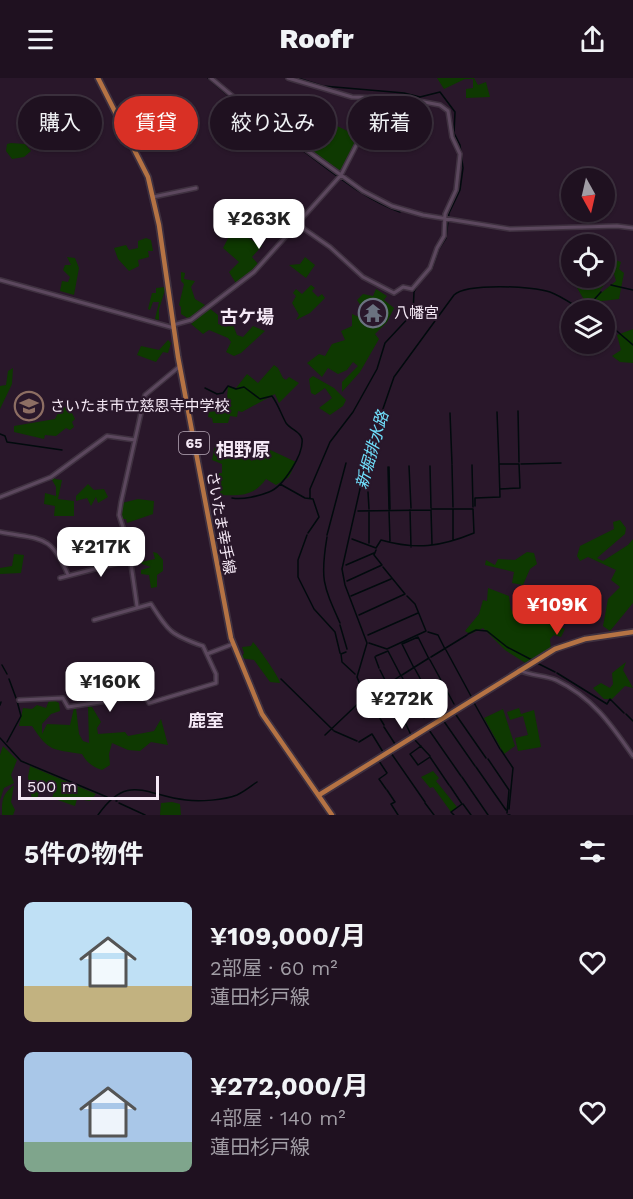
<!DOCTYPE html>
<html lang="ja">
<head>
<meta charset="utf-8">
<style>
	body { margin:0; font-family:"Work Sans","Noto Sans JP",sans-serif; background:#271a29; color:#f1f3f6; height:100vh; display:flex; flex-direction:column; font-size:22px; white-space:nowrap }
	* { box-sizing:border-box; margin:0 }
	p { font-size:20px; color:#a19da5 }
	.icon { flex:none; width:33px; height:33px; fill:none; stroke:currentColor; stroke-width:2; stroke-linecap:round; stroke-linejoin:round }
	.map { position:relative; height:737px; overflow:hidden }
	.sheet { display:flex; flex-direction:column; background:#1f1120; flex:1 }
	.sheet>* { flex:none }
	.hud { position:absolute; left:18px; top:18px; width:597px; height:54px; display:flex; gap:12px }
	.needle { width:39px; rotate:172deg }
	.fabs { position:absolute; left:561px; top:90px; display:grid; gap:12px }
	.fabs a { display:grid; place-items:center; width:54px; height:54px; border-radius:50%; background:#1f1120; box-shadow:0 2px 4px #0004,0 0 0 2px #3c313e; font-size:30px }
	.scale { position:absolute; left:18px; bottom:15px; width:141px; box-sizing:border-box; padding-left:6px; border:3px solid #f5e9f6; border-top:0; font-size:16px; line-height:21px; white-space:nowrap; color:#f5e9f6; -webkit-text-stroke:4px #29172a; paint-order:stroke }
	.price { position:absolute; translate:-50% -51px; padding:0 14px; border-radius:12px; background:#fff; color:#222; font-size:20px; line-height:39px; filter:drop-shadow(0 2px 3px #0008) }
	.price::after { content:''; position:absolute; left:50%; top:36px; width:18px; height:14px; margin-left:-9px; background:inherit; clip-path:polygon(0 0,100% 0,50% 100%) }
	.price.selected { background:#d93025; color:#fff }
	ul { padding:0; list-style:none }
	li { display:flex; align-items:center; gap:18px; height:150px; padding:0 24px }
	li span { display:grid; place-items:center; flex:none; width:168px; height:120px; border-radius:9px; color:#555 }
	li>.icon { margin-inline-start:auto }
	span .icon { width:72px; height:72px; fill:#fffc; stroke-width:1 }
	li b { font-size:26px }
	h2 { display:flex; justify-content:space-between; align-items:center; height:72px; padding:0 24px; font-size:26px }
	.pill { padding:0 21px; border-radius:27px; background:#1f1120; box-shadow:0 2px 4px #0004,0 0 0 2px #3c313e; font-size:21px; line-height:54px }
	.pill.selected { background:#d93025; color:#fff }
	header { display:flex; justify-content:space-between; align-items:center; height:78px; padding:0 24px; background:#1f1120; font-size:27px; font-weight:800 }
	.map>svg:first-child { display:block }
	.green { fill:#0e3901 }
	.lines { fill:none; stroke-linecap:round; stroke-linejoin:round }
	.stream { stroke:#010a0d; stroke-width:1.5 }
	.minor-casing { stroke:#3f3140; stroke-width:6 }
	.major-casing { stroke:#3f3140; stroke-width:8 }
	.minor { stroke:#5c485e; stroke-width:3 }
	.major { stroke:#b57344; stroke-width:4.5 }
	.labels { text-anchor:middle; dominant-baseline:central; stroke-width:4.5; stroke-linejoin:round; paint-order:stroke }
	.shield { fill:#29172a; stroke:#b8aab9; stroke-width:1.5 }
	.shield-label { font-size:14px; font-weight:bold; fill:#f5e9f6 }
	.poi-label { font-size:15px; fill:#f5e9f6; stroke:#29172a; text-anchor:start }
	.street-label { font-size:15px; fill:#f5e9f6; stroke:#29172a }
	.water-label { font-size:16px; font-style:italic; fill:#70e0fd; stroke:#29172a }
	.quarter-label { font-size:18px; font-weight:bold; fill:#f5e9f6; stroke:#29172a }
</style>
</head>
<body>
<header><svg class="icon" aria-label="menu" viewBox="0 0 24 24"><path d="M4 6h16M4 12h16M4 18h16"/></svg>Roofr<svg class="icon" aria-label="share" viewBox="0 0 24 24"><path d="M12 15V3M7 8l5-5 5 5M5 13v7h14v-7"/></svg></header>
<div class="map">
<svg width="633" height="737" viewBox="0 0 633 737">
	<rect width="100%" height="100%" fill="#29172a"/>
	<path class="green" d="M437 0H474L478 7 486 4 490 19 466 20V11L473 10V1H465L444 11Z
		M320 40 358 58 342 91 339 92 305 68Z
		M11 65 25 66 31 73 24 79 12 81 6 73 7 66Z
		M233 151 262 168 252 179 258 186 237 207 229 194 239 184 223 170Z
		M146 160 151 162 153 173H148L149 179 138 182 139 188 129 193 118 181 114 170 126 167 129 172 138 170V163Z
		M589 162 607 165C607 177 610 180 621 184L619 191 624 195 619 221 586 225 576 208 575 200H600L606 205 600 212 601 215 616 203 614 196H605L604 166H574Z
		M67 179 75 180 79 190 74 217 60 213 62 203 68 204 70 199 63 192 65 187H71Z
		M305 179 315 187 306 200 289 187 300 186Z
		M181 194 185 195 184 201 195 203 191 209 195 221 205 227 189 241 181 236V229L179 227 184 206 181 203Z
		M311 207 315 210 312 213 318 219 322 216 325 220 310 235 296 242 299 237 292 225 296 218 293 215 296 211 302 216Z
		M166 209 159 231V242L155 241 159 224H153L150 232 148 231 152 215H156V210Z
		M376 211 387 218 384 222 394 230 387 244 375 256 379 261 360 294 342 314V304L358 288 353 284 347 292 338 296 328 290 322 299 307 285 319 276 325 278 332 266 345 262 341 253 352 248V236L359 239 363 231 357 222 363 216 373 218Z
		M209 230 218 237V246L226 249 232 244 237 257 243 259 253 248 265 253 241 275 234 278 226 274 231 264 228 260 209 252 203 256 191 246Z
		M633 251V285L620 284 612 278 621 272 617 257Z
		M168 262 171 265 168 275 163 274 156 284 137 277 141 268 159 272Z
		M274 287 278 290 283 300 286 302 289 299 299 305 279 325 275 316 242 334 238 333 237 339 230 338 228 345H213L212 340 208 339 209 334 218 333 221 322 227 320 228 308 236 310 247 296 258 305Z
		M13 290 12 306 0 331V308L6 307 8 293Z
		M313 298 334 310 346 322 343 328 330 337 319 330 332 320 325 310 315 317 311 315 309 301Z
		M68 327 75 341 72 344 74 349 70 352 66 350 56 358 45 357 44 361 14 354V348L55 341 60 331Z
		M227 366 252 383 264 369 296 384 289 399 276 407 266 401C254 418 240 418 221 417L218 404 213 403 212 396 222 395V386L212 382 215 367 222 369Z
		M55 397V401L62 402 58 421 74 423V438H54L55 428 44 426 45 415 56 418V409L51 400Z
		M88 406 94 412 104 411 108 419 98 425 96 419 91 428 87 420 76 423V418Z
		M138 421 154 423 153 436 127 445 126 441H122V425Z
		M620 442 626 450 625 456 597 480 603 483 628 467 633 461V525L610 553 603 548 608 521 620 509 611 502 616 492 588 479 580 483 577 478 580 468 614 451 613 444Z
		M153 474 157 475 163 482V493L157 497V509L151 510 149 497 141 496V492L151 489 142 486 141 484 155 481Z
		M527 474 534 475 537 486 530 491 523 507 512 505 514 494 485 487 486 482 495 487 498 481 515 482Z
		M14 476 24 477 21 495 0 496V490L12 488Z
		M488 510 509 518 511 532 536 546 549 545 565 551 561 559 554 557 550 561 551 572 527 586 505 572 483 550 470 556 465 553 479 536 483 522 487 523Z
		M253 564C257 568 280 600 280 605L270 604 254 582 241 580 244 575 242 569 251 568Z
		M626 584 623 592 633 610 625 608 612 621H604L593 610 601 605 610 610 613 606 612 595Z
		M50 620 59 625 60 633 51 636 42 646V656L47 646 70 647 74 630H76L79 656 83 663 89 665 88 628 92 629 101 644 97 650 98 656 125 654 128 658 154 653 161 641 168 667 151 664 140 673 128 672 112 665 109 676 110 687 102 692C93 689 87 685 82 676 52 671 49 674 32 648H19L23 630 32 631 37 627 46 630Z
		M519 630 521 636 534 632 541 669 518 673 515 660 528 657 523 638 510 642 507 634Z
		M503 631 515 668 504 676 484 640Z
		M3 668 17 682 11 697 14 705 4 710 0 722V677Z
		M30 688 96 716 90 723 77 721 75 728 52 720 55 711 41 706 37 722 32 721 28 699Z
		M433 693 439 700 436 703 457 729 451 734 433 709 430 710 421 699Z
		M14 707 11 724 15 732 13 737H2C2 724 1 717 14 707Z
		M172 724 180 726 181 737H160L161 725Z"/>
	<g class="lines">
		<path class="stream" d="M208 0C242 32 281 55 318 84 343 103 370 123 400 134
			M298 0 323 8 404 15 420 19 440 14 455 34 454 55 460 67 463 90 460 112 449 135 446 160 439 171 432 191 425 198
			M611 207 633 212
			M587 232 590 226 601 214
			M604 242 633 267
			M205 310 217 316 223 315 228 308 236 311 244 309 260 321 272 318C278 326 281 336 286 345 291 352 300 353 302 361 304 376 283 409 269 414 259 418 243 422 232 420
			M518 333 519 384
			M497 334 499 385
			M450 335 452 386
			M0 356 5 358 7 364 62 372
			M521 386 561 385
			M452 387 453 429
			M472 387 473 429
			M409 388 411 430
			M430 388 431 430
			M388 389 389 431
			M389 389 390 431
			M280 406 305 420 313 421 319 439 308 455
			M368 414 369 431
			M310 420V411L330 364 353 334 377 291 385 265 413 235 414 214 418 206
			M475 428V420L500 419 499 386H519L520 410 500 411
			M453 431V462
			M410 432 411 469
			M431 432 432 466
			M358 433 431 432
			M389 433 390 463
			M369 434V465
			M307 457 298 482V499L314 531 335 554 340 575
			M327 457 346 385
			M327 459C320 501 323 507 340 545
			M352 461 376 470 381 462C416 472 440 469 474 455L473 431H432
			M346 487 374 475
			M347 503 382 487 374 477 376 472
			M351 518 391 501
			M359 537 405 516 383 489
			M340 547 347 571
			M428 554 438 557 445 571
			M468 556 476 552 487 553 507 569 532 582
			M368 557 418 535
			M369 565 387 571 426 553 415 526 407 518
			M446 572 472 620
			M346 574 341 576 342 584 355 596
			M376 578 388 573 401 598
			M375 579 379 590
			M431 579 467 557
			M430 582 454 626
			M537 585 555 594
			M2 587 7 596
			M414 590 402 566 418 559 429 581
			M415 591 441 639
			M557 595 607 626 610 621 624 635
			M402 597 429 580
			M402 599 424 640
			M9 601 16 620
			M281 601 333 652
			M388 606 400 598
			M388 608 411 657
			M373 615 387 606 380 592
			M365 622 371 617
			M369 622 384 647
			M473 623 500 671
			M0 627 1 624
			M454 634 486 680
			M626 636 633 643
			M443 642 475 688
			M384 649 395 666
			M429 652 461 698
			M334 653 357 663
			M325 657 365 619 357 599 367 565 345 507 342 491 369 371 394 299 454 217C466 205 533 208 550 214 561 218 572 226 582 232
			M0 660 21 683 107 719
			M413 660 430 678
			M7 664 21 638 17 623
			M359 664 372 656 383 674
			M421 668 410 676 418 687 430 679 449 707
			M501 672 513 690 509 731
			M391 675 425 724
			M383 680 379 683 387 695
			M488 681 509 712 507 735
			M476 689 506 732
			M386 696 379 701 386 711
			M462 699 488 737
			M450 708 462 726 451 734 454 737
			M387 712 395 724 391 726 398 737
			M116 723H117
			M119 725 145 737
			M425 725 434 737
			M463 726 471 737
			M98 737C128 694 146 718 186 722 200 724 224 722 237 717 244 714 251 708 257 704
			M508 737H510"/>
		<g class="minor-casing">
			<path id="minor" d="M211 0 235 20 363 113 392 128 423 137 510 151 617 148 633 150
				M288 0 352 19 408 21 440 27 448 33 452 59 460 76 456 112 445 136 444 158 437 170 430 190 412 211 403 209 394 215 363 199 330 169 297 146
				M153 119 196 110
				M0 202 174 250
				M173 247 191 242 254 194 341 97 380 21
				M0 419 51 399 107 358 135 362
				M0 454C40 462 51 455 68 497
				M60 500 129 482
				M137 528 128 465 119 437 121 424 145 317 180 288
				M207 576 233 566
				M519 592C531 598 544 597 556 602 592 619 611 646 633 678
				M19 622 63 620 68 629 145 617 149 625 216 605V596L203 568C171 557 169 554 151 526L94 542"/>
		</g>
		<g class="major-casing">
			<path id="major" d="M98 0 148 99 159 147 178 279 231 560 262 636 332 737
				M319 717 555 571 585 561 633 554"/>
		</g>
		<use href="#minor" class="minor"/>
		<use href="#major" class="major"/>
	</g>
	<defs>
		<g id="temple-ring" transform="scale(1.5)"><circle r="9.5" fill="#29172a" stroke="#6b7280" stroke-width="1.5"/><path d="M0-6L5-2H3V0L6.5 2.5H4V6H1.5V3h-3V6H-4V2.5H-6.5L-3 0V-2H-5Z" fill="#6b7280"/></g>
		<g id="school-ring" transform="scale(1.5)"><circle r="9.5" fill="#29172a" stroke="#8d6e63" stroke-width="1.5"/><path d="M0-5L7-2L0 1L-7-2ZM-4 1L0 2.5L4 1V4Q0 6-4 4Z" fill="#8d6e63"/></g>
	</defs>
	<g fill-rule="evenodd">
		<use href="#temple-ring" x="373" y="235"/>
		<use href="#school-ring" x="29" y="328"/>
	</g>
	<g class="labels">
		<rect class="shield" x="179" y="354" width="30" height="22" rx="4.5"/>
		<g class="shield-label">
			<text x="194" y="365">65</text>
		</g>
		<g class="poi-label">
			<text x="394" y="235">八幡宮</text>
			<text x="50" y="328">さいたま市立慈恩寺中学校</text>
		</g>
		<g class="street-label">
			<text transform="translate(221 445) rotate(80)">さいたま幸手線</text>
		</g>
		<g class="water-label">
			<text transform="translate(372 372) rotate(-74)">新堀排水路</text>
		</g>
		<g class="quarter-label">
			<text x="247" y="238">古ケ場</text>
			<text x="243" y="371">相野原</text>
			<text x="206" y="642">鹿室</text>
		</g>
	</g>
</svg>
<div class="fabs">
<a><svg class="needle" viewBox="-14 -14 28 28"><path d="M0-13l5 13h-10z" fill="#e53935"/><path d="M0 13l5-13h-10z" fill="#a19da5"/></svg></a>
<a><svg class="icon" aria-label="locate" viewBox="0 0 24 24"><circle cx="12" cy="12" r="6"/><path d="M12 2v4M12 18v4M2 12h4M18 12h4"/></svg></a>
<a><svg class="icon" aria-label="layers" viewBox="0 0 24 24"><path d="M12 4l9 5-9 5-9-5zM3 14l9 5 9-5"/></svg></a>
</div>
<div class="scale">500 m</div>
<b class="price" style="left:259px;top:172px">¥263K</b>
<b class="price" style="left:101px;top:500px">¥217K</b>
<b class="price selected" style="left:557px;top:558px">¥109K</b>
<b class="price" style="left:110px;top:635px">¥160K</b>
<b class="price" style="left:402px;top:652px">¥272K</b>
<div class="hud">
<a class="pill">購入</a>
<a class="pill selected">賃貸</a>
<a class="pill">絞り込み</a>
<a class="pill">新着</a>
</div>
</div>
<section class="sheet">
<h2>5件の物件<svg class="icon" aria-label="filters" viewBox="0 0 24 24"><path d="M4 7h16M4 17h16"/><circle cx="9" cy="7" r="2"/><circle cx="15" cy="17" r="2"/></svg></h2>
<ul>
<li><span style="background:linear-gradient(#bfe0f5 70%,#c2b280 0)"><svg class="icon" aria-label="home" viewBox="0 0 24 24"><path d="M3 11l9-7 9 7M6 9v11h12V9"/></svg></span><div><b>¥109,000/月</b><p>2部屋 · 60 m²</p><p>蓮田杉戸線</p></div><svg class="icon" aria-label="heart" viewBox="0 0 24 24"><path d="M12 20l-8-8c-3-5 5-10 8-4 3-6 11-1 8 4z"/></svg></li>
<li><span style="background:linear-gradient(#a9c7e8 75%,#7fa58c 0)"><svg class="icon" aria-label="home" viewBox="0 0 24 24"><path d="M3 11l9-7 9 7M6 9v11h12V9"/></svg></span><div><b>¥272,000/月</b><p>4部屋 · 140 m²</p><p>蓮田杉戸線</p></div><svg class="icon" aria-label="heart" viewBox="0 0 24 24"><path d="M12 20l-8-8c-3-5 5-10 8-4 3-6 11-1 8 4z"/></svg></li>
</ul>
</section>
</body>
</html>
